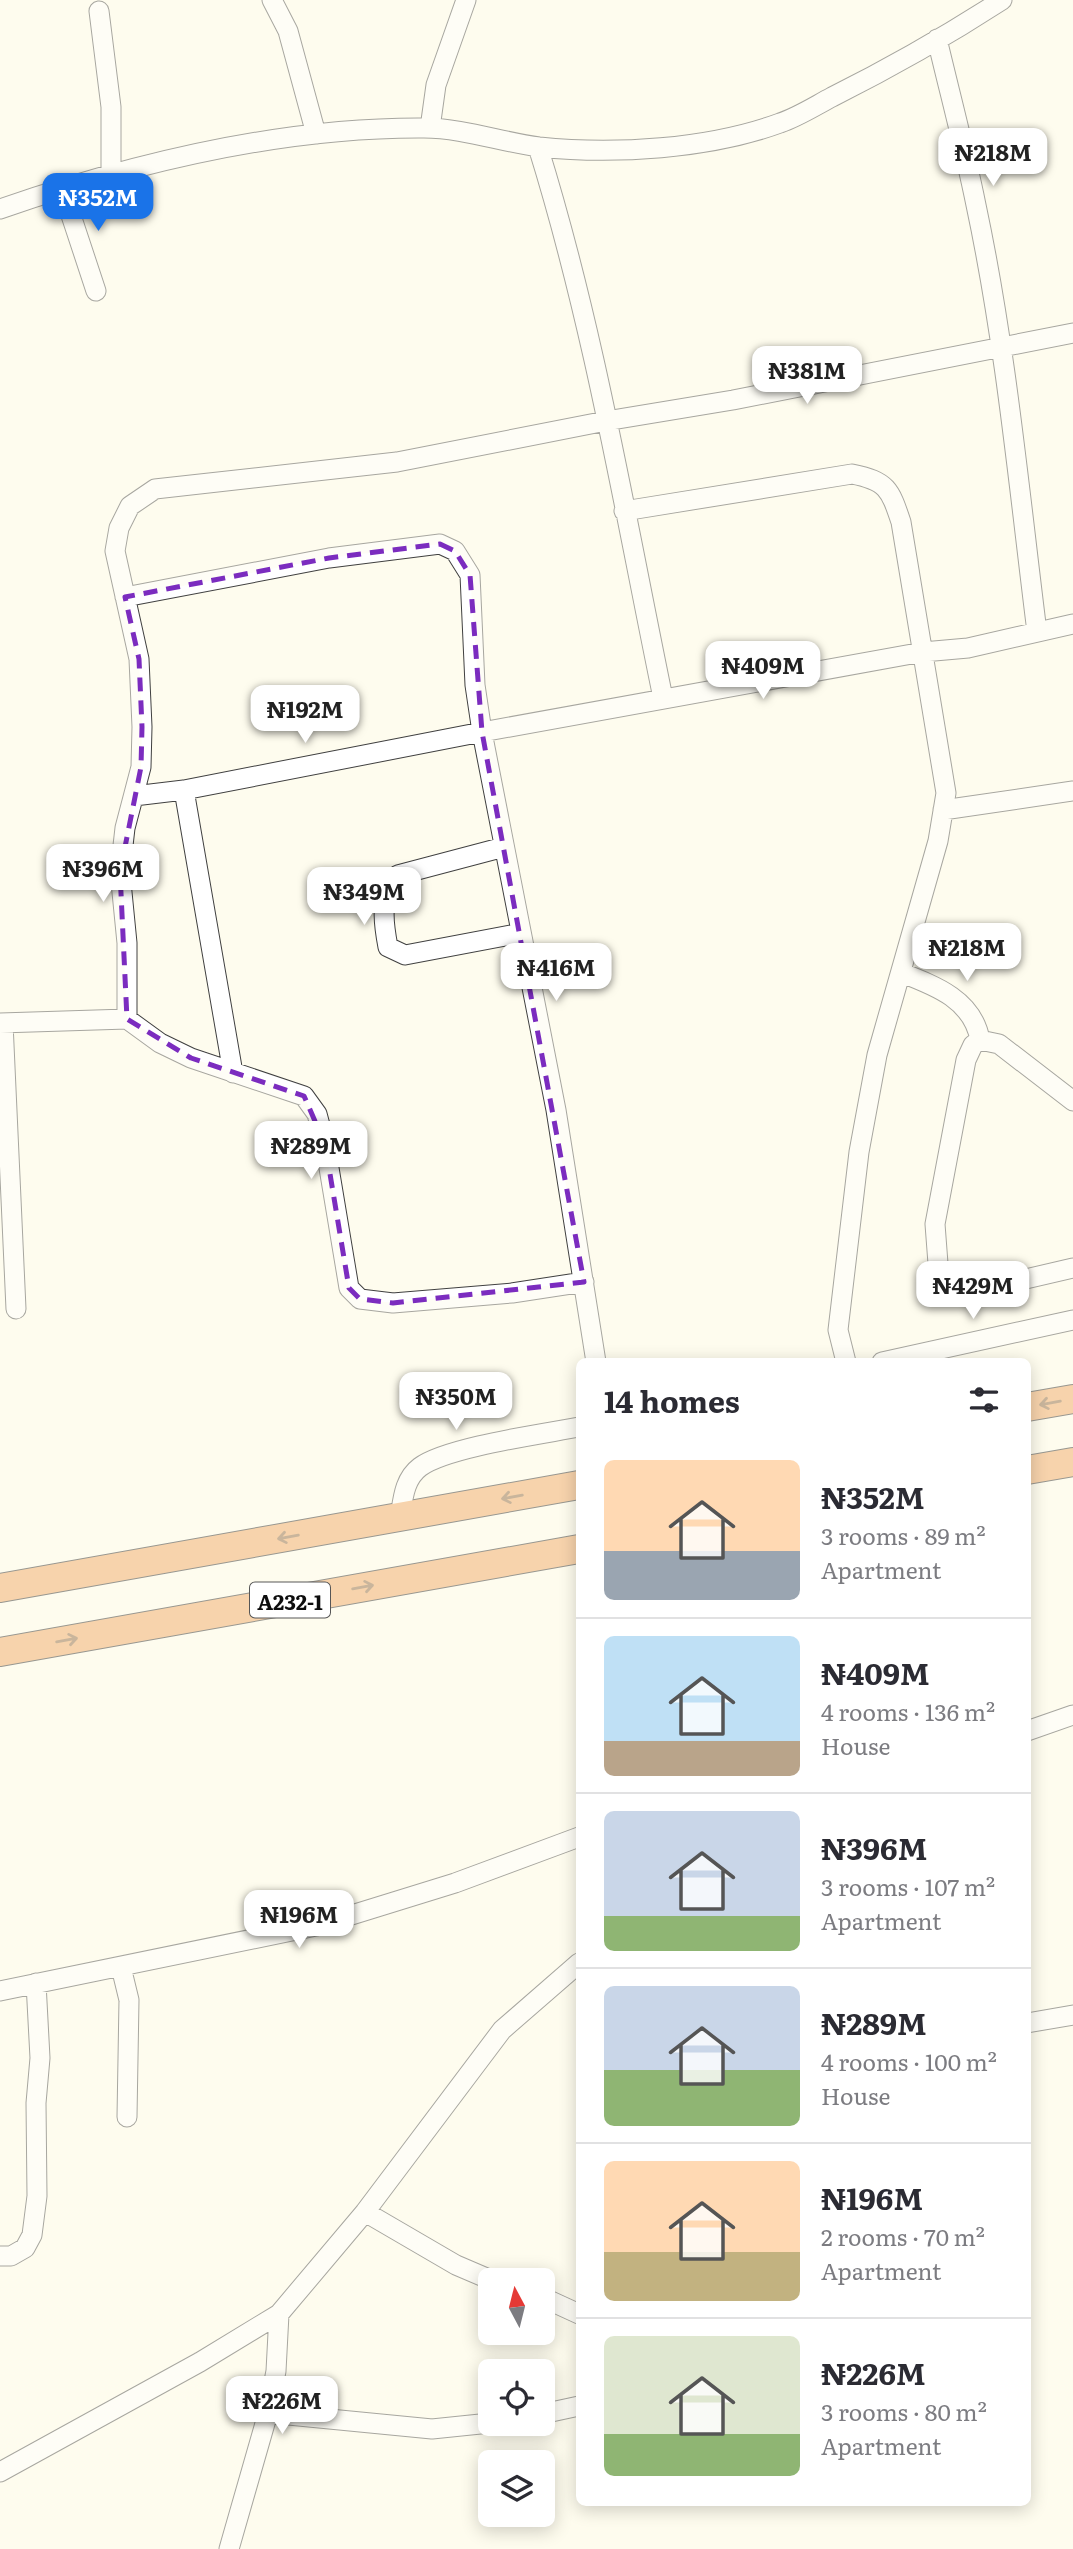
<!DOCTYPE html>
<html lang="en">
<head>
<meta charset="utf-8">
<style>
	body { margin:0; font-family:Literata,serif; background:#f7f7f7; color:#2b2b33; height:100vh; display:flex; flex-direction:column; font-size:26px; white-space:nowrap }
	* { box-sizing:border-box; margin:0 }
	p { font-size:23px; color:#7c7c81 }
	.icon { flex:none; width:38px; height:38px; fill:none; stroke:currentColor; stroke-width:2; stroke-linecap:round; stroke-linejoin:round }
	.map { position:relative; flex:1; overflow:hidden }
	.side { position:absolute; left:576px; top:1358px; width:455px; height:1148px; display:flex; flex-direction:column; background:#fff; border-radius:10px; box-shadow:0 4px 18px #0003 }
	.side>* { flex:none }
	.needle { width:46px; rotate:353deg }
	.buttons { position:absolute; left:478px; top:2268px; display:grid; gap:14px }
	.buttons a { display:grid; place-items:center; width:77px; height:77px; border-radius:10px; background:#fff; box-shadow:0 4px 18px #0003; font-size:35px }
	.price { position:absolute; translate:-50% -60px; padding:0 16px; border-radius:14px; background:#fff; color:#222; font-size:23px; line-height:46px; filter:drop-shadow(0 2px 4px #0008) }
	.price::after { content:''; position:absolute; left:50%; top:42px; width:21px; height:16px; margin-left:-10px; background:inherit; clip-path:polygon(0 0,100% 0,50% 100%) }
	.price.current { background:#1a73e8; color:#fff }
	ul { padding:0; list-style:none }
	li { display:flex; align-items:center; gap:21px; height:175px; padding:0 28px }
	li+li { border-top:2px solid #e1e1e2 }
	li span { display:grid; place-items:center; flex:none; width:196px; height:140px; border-radius:10px; color:#555 }
	li>.icon { margin-inline-start:auto }
	span .icon { width:84px; height:84px; fill:#fffc; stroke-width:1 }
	li b { font-size:30px }
	h2 { display:flex; justify-content:space-between; align-items:center; height:84px; padding:0 28px; font-size:30px }
	.map>svg:first-child { display:block }
	.lines { fill:none; stroke-linecap:round; stroke-linejoin:round }
	.minor-casing { stroke:#404040; stroke-width:21 }
	.highway-casing { stroke:#1e1e1e; stroke-width:30 }
	.minor { stroke:#fff; stroke-width:19 }
	.highway { stroke:#efa35b; stroke-width:28 }
	.oneway { stroke:#896038 }
	.marked { fill:none; stroke:#7b2cbf; stroke-width:5; stroke-dasharray:14 9; stroke-linejoin:round }
	.labels { text-anchor:middle; dominant-baseline:central; stroke-width:7; stroke-linejoin:round; paint-order:stroke }
	.shield { fill:#fff; stroke:#565656; stroke-width:2 }
	.shield-label { font-size:21px; font-weight:bold; fill:#0d0d0d }
</style>
</head>
<body>
<div class="map">
<svg width="1073" height="2549" viewBox="0 0 1073 2549">
	<rect width="100%" height="100%" fill="#fefcee"/>
	<g class="lines">
		<g class="minor-casing">
			<path id="minor" d="M272 0 288 31 316 134
				M99 11 111 107V175
				M937 39C950 94 965 150 976 205 1006 346 1019 489 1037 632
				M430 128 436 85 466 0
				M538 147C594 327 625 514 663 698
				M62 188 96 291
				M0 209C134 163 281 127 424 128 463 128 501 142 539 147 614 155 709 149 780 123 798 117 815 106 832 97 890 68 948 35 1002 0
				M624 511 852 474C887 481 890 489 901 522L946 793 938 841 877 1055 859 1152 838 1330 846 1362
				M125 597 329 558 440 544 455 551 470 575 475 685 482 732 556 1110 596 1362
				M184 790 233 1073
				M134 796 184 790 482 732 923 652 968 648 1073 624
				M943 810 1073 791
				M504 847 398 875C381 903 382 915 388 947L405 955 521 933
				M902 973C936 986 973 1000 980 1040
				M127 1019V943L120 872 125 828 141 767 142 727 139 659 115 551 119 528 130 506 155 489 397 462 606 421 733 400 1073 333
				M0 1023 127 1019 160 1043 191 1058 304 1096 317 1114 325 1144 349 1288 360 1299 393 1303 512 1293 584 1282
				M3 1023 16 1309
				M980 1040 973 1045 966 1060 935 1224 940 1290 947 1295H957L1073 1268
				M980 1040 999 1044 1073 1101
				M882 1362 1073 1320
				M400 1517C403 1499 404 1479 420 1467 447 1447 543 1434 579 1427
				M1027 1731 1073 1715
				M121 1967 129 2000 127 2117
				M0 1991 316 1926 455 1883 579 1837
				M1027 2023 1073 2015
				M365 2212 456 2265 491 2280
				M0 2256H11L25 2248 32 2235 37 2196 36 2103 40 2058 36 1983
				M542 2297 579 2314
				M268 2413 432 2429 490 2423
				M542 2414 579 2406
				M0 2472 200 2362 279 2314 365 2212 502 2030 579 1963
				M229 2549 268 2413 276 2371 279 2314"/>
		</g>
		<g class="highway-casing">
			<path id="highway" d="M1027 1407 1073 1399
				M1027 1470 1073 1462
				M0 1588 579 1485
				M0 1652 579 1549"/>
		</g>
		<use href="#minor" class="minor"/>
		<use href="#highway" class="highway"/>
	</g>
	<defs><path id="oneway-shaft" d="M-6 0H5M1.5-3L5.5 0L1.5 3" fill="none" stroke-width="1.6" stroke-linecap="round" stroke-linejoin="round" transform="scale(1.75)"/></defs>
	<g class="oneway">
		<use href="#oneway-shaft" transform="translate(1050 1403) rotate(170)"/>
		<use href="#oneway-shaft" transform="translate(512 1497) rotate(170)"/>
		<use href="#oneway-shaft" transform="translate(288 1537) rotate(170)"/>
		<use href="#oneway-shaft" transform="translate(363 1587) rotate(-10)"/>
		<use href="#oneway-shaft" transform="translate(67 1640) rotate(-10)"/>
	</g>
	<path d="M0 0H1073V2549H0ZM440 544 455 551 470 575 482 732 584 1282 393 1303 360 1299 349 1288 325 1144 304 1096 191 1058 127 1019 120 872 141 767 142 727 139 659 125 597 329 558Z" fill="#fefcee" fill-opacity=".55" fill-rule="evenodd"/>
	<path class="marked" d="M440 544 455 551 470 575 482 732 584 1282 393 1303 360 1299 349 1288 325 1144 304 1096 191 1058 127 1019 120 872 141 767 142 727 139 659 125 597 329 558Z"/>
	<g class="labels">
		<rect class="shield" x="250" y="1582.5" width="80" height="35" rx="5"/>
		<g class="shield-label">
			<text x="290" y="1600">A232-1</text>
		</g>
	</g>
</svg>
<div class="buttons">
<a><svg class="needle" viewBox="-14 -14 28 28"><path d="M0-13l5 13h-10z" fill="#e53935"/><path d="M0 13l5-13h-10z" fill="#7c7c81"/></svg></a>
<a><svg class="icon" aria-label="locate" viewBox="0 0 24 24"><circle cx="12" cy="12" r="6"/><path d="M12 2v4M12 18v4M2 12h4M18 12h4"/></svg></a>
<a><svg class="icon" aria-label="layers" viewBox="0 0 24 24"><path d="M12 4l9 5-9 5-9-5zM3 14l9 5 9-5"/></svg></a>
</div>
<b class="price" style="left:993px;top:188px">₦218M</b>
<b class="price current" style="left:98px;top:233px">₦352M</b>
<b class="price" style="left:807px;top:406px">₦381M</b>
<b class="price" style="left:763px;top:701px">₦409M</b>
<b class="price" style="left:305px;top:745px">₦192M</b>
<b class="price" style="left:103px;top:904px">₦396M</b>
<b class="price" style="left:364px;top:927px">₦349M</b>
<b class="price" style="left:967px;top:983px">₦218M</b>
<b class="price" style="left:556px;top:1003px">₦416M</b>
<b class="price" style="left:311px;top:1181px">₦289M</b>
<b class="price" style="left:973px;top:1321px">₦429M</b>
<b class="price" style="left:456px;top:1432px">₦350M</b>
<b class="price" style="left:299px;top:1950px">₦196M</b>
<b class="price" style="left:282px;top:2436px">₦226M</b>
<section class="side">
<h2>14 homes<svg class="icon" aria-label="filters" viewBox="0 0 24 24"><path d="M4 7h16M4 17h16"/><circle cx="9" cy="7" r="2"/><circle cx="15" cy="17" r="2"/></svg></h2>
<ul>
<li><span style="background:linear-gradient(#ffd9b3 65%,#9aa5b1 0)"><svg class="icon" aria-label="home" viewBox="0 0 24 24"><path d="M3 11l9-7 9 7M6 9v11h12V9"/></svg></span><div><b>₦352M</b><p>3 rooms · 89 m²</p><p>Apartment</p></div></li>
<li><span style="background:linear-gradient(#bfe0f5 75%,#b9a48a 0)"><svg class="icon" aria-label="home" viewBox="0 0 24 24"><path d="M3 11l9-7 9 7M6 9v11h12V9"/></svg></span><div><b>₦409M</b><p>4 rooms · 136 m²</p><p>House</p></div></li>
<li><span style="background:linear-gradient(#c9d6e8 75%,#8fb573 0)"><svg class="icon" aria-label="home" viewBox="0 0 24 24"><path d="M3 11l9-7 9 7M6 9v11h12V9"/></svg></span><div><b>₦396M</b><p>3 rooms · 107 m²</p><p>Apartment</p></div></li>
<li><span style="background:linear-gradient(#c9d6e8 60%,#8fb573 0)"><svg class="icon" aria-label="home" viewBox="0 0 24 24"><path d="M3 11l9-7 9 7M6 9v11h12V9"/></svg></span><div><b>₦289M</b><p>4 rooms · 100 m²</p><p>House</p></div></li>
<li><span style="background:linear-gradient(#ffd9b3 65%,#c2b280 0)"><svg class="icon" aria-label="home" viewBox="0 0 24 24"><path d="M3 11l9-7 9 7M6 9v11h12V9"/></svg></span><div><b>₦196M</b><p>2 rooms · 70 m²</p><p>Apartment</p></div></li>
<li><span style="background:linear-gradient(#dfe7d0 70%,#8fb573 0)"><svg class="icon" aria-label="home" viewBox="0 0 24 24"><path d="M3 11l9-7 9 7M6 9v11h12V9"/></svg></span><div><b>₦226M</b><p>3 rooms · 80 m²</p><p>Apartment</p></div></li>
</ul>
</section>
</div>
</body>
</html>
